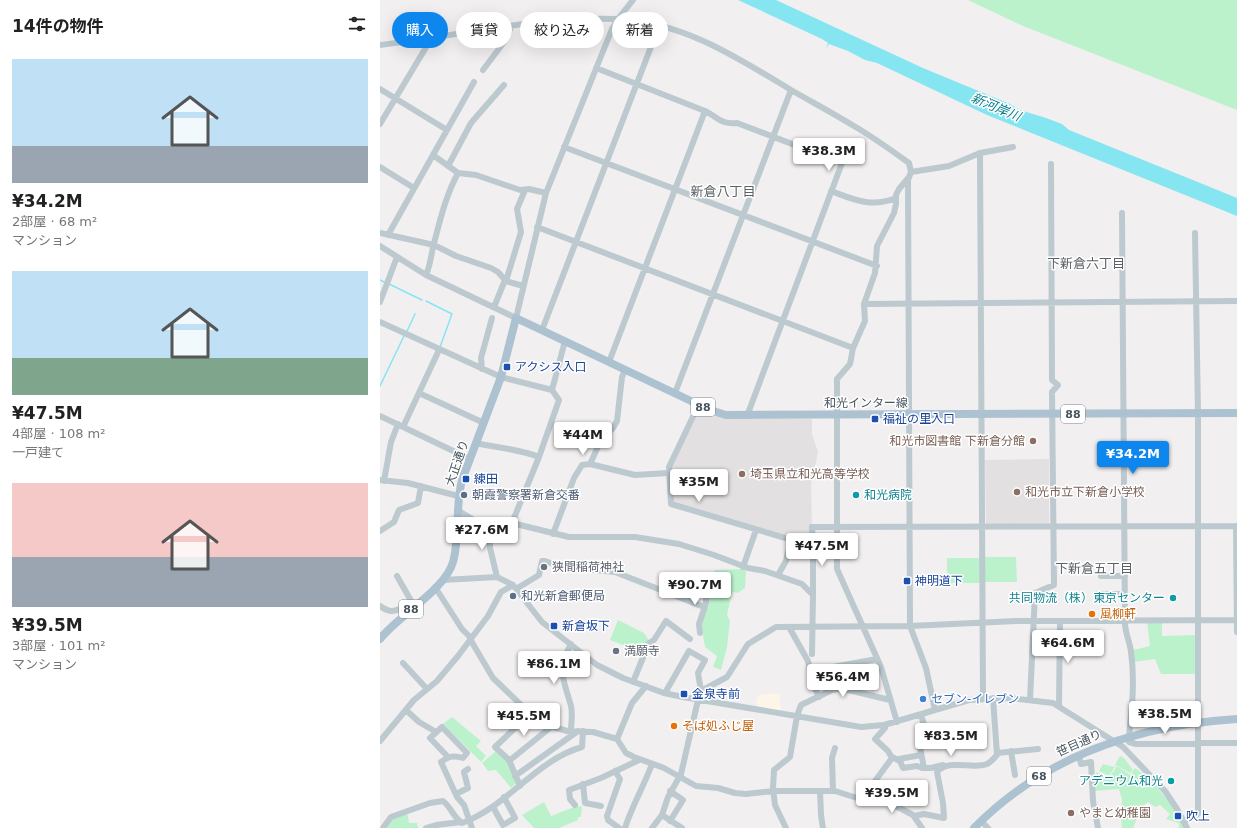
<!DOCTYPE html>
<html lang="ja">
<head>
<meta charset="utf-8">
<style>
	body { margin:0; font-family:"DejaVu Sans","Noto Sans JP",sans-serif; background:#f6f6f6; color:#222; height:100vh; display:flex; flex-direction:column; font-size:15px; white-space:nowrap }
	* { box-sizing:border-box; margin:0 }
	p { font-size:13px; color:#767676 }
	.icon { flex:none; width:22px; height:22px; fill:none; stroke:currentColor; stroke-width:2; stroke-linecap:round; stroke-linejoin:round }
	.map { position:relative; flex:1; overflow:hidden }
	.side { display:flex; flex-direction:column; background:#fff; width:380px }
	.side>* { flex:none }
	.banner { position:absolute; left:12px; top:12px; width:380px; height:36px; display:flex; gap:8px }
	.price { position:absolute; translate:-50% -34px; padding:0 9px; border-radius:4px; background:#fff; color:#222; font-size:13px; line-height:26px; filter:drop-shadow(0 1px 2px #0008) }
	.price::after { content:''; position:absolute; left:50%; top:24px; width:12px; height:9px; margin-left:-6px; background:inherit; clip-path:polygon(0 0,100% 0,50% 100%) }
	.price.selected { background:#0d86ee; color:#fff }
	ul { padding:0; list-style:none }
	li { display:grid; align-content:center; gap:8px; height:212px; padding:0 12px }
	li span { display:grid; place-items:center; height:124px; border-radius:0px; color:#555 }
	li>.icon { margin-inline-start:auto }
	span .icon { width:72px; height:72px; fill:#fffc; stroke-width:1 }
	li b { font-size:17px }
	h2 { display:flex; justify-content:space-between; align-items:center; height:48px; padding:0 12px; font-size:17px }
	.pill { padding:0 14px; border-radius:18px; background:#fff; box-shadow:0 4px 16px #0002; font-size:14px; line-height:36px }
	.pill.selected { background:#0d86ee; color:#fff }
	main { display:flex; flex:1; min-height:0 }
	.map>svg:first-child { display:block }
	.commercial { fill:#fdf5e8 }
	.education { fill:#e3e0e2 }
	.green { fill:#bbf2cb }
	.water { fill:#85e6f2 }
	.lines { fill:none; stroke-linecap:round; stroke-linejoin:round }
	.stream { stroke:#85e6f2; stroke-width:1.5 }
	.minor { stroke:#bcc9cf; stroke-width:6 }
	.major { stroke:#adc2d0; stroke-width:8 }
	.transit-dot { fill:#1a4fb4; stroke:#fff; stroke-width:1.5 }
	.education-dot { fill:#8d6e63; stroke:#fff; stroke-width:1.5 }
	.service-dot { fill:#5c6f8a; stroke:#fff; stroke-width:1.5 }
	.culture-dot { fill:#0f9aa8; stroke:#fff; stroke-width:1.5 }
	.worship-dot { fill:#6b7280; stroke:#fff; stroke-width:1.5 }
	.food-dot { fill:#e8710a; stroke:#fff; stroke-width:1.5 }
	.shop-dot { fill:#3f7fe0; stroke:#fff; stroke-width:1.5 }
	.labels { text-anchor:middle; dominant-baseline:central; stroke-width:3; stroke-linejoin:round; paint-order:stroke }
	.shield { fill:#fff; stroke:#7e888e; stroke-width:1 }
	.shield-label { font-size:11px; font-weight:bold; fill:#46555e }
	.transit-label { font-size:12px; fill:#164399; stroke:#fff; text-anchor:start }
	.street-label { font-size:12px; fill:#46555e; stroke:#fff }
	.education-label { font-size:12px; fill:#785e54; stroke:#fff; text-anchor:start }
	.service-label { font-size:12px; fill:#4e5e75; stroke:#fff; text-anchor:start }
	.culture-label { font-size:12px; fill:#0d838f; stroke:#fff; text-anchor:end }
	.worship-label { font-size:12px; fill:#5b616d; stroke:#fff; text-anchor:start }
	.food-label { font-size:12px; fill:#c56008; stroke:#fff; text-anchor:start }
	.shop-label { font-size:12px; fill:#366cbe; stroke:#fff; text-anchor:start }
	.water-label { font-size:13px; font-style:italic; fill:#067d8c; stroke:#fff }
	.neighbourhood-label { font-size:13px; fill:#5b6165; stroke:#fff }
</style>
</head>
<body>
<main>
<section class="side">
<h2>14件の物件<svg class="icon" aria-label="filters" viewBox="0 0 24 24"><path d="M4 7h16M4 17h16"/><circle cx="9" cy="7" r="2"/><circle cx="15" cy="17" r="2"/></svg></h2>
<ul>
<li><span style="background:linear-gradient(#bfe0f5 70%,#9aa5b1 0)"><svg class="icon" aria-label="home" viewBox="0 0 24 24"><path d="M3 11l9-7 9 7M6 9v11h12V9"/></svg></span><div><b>¥34.2M</b><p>2部屋 · 68 m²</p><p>マンション</p></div></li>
<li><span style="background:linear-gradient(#bfe0f5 70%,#7fa58c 0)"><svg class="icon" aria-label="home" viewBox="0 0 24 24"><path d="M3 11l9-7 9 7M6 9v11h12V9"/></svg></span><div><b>¥47.5M</b><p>4部屋 · 108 m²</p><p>一戸建て</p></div></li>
<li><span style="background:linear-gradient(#f6c9c9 60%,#9aa5b1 0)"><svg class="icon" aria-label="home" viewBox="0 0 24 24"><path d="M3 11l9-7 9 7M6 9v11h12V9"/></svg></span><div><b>¥39.5M</b><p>3部屋 · 101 m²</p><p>マンション</p></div></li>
</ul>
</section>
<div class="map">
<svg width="857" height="828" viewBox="0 0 857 828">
	<rect width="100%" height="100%" fill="#f2eff0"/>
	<path class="commercial" d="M387 694H399L401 711 377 707 376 700 379 695Z"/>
	<path class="education" d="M320 408 343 418 432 419V434L438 452 431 485 432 526 429 543 293 503 290 467Z
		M669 459V524H606L605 460Z"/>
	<path class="green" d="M588 0H857V110L643 26Z
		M605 557H636L637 582H605Z
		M567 558H600V583H567Z
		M362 569 366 570 365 588 358 593 352 592 347 615 350 621 347 647 341 670 333 667 337 656 325 647C323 634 318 617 329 606L330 580 335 570Z
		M238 620 264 633 268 639 262 652 230 640Z
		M782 621V636L815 635 816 674H781L775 659 754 662 753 650 770 646 767 622Z
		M72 717 101 741 96 746 106 756 101 762 63 724Z
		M116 751 127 761 136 783 131 788 116 770 108 771 102 763Z
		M740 756 744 758 753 770 750 773 736 765 729 776 719 771 723 764 734 767Z
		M737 766 755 778 751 774 755 768C772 779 797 808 804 828H799V823L786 819 790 814 780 805 775 807 768 802 761 808 753 828H742L741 818 737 817 738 815 741 814 742 800 739 789 715 791 716 772 729 778Z
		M164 802 171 816 194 807 202 806 201 817H198V820L179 828H154L142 815Z
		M27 812 29 823H37L38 828H5L12 819Z"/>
	<path class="water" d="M358 0H396L543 68 630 104 640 110 666 118 682 124 689 130 840 191 857 198V216L607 115 497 63 485 60 468 51 449 44 446 49 448 43 442 39Z"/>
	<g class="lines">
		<path class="stream" d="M0 280 6 283
			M9 284 42 300
			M46 301 72 314 60 347
			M27 331 35 314
			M0 386 24 336"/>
		<path class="minor" d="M0 45C78 36 157 16 237 19 301 21 358 58 411 90 432 102 453 113 474 126 493 137 511 150 529 163L531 172 528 180 530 626 546 668 555 710
			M216 68 325 111C338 117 341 125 357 123L462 163 367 416
			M103 70 127 38 131 26
			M0 89 67 130
			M0 124 48 44 47 38
			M184 147 497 266
			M600 153 603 699
			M53 155 78 173 96 175 140 190 149 189 166 193
			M68 166 91 123 124 85
			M0 167 34 188
			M531 172 569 166 600 153 633 147
			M451 191C475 200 491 208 516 198
			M742 213 745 625C746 635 750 643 751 652 755 680 752 708 749 736
			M157 227 473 348
			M0 233 54 245 76 256 111 268 118 272 126 281 143 286
			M8 235 94 82
			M0 246 46 275 136 318 166 193 232 29 238 19 253 0
			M46 275C50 266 51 257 53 247 60 221 65 197 78 173
			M126 281 141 232 137 209 145 190
			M0 302 17 257
			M484 304 857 301
			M114 307 125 280
			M0 322 121 377 172 390
			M162 330 279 26
			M229 362 325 111
			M102 369 101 358 112 318
			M39 393 104 423
			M295 393 411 90
			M319 404 289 467 291 504 429 545 433 543 432 527 857 526
			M0 416 90 459
			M23 427 59 350
			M96 443C118 448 139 449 159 457
			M210 464 222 438 233 428 237 421 242 377 245 370
			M0 480 28 483 78 496
			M4 481 11 442 18 424
			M77 510 94 520 132 523 189 537H255L299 544 334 555 368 568 385 571 422 584 433 595 432 654
			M110 522V548L117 577
			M132 523 159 457 179 400 172 390 185 341
			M856 526 857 632
			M0 531 14 522 19 510 38 503 41 486
			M173 534 194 478 202 465 210 464 255 475 289 473
			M432 545 433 546V595
			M363 567 376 530
			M398 575 406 561 411 540
			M17 576 34 606
			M721 576H745
			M63 580 117 577 133 585 162 622 217 665 243 678 284 693 303 697 481 727 504 725 589 700 630 698 673 703 743 747 785 791 797 809 807 828
			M55 587 82 629 91 638
			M136 589 159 575 162 561H165L182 567 235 572 324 607
			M716 594H744
			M0 606C15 617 18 606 32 607
			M409 627 428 661 433 684 439 697
			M320 633 319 624 326 603V578
			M90 639 113 678 160 723 187 731 213 732 237 739 246 753 254 757 284 768 316 786 338 788 355 793 366 794 393 791H455L477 798 484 796 512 758 508 751 495 739 505 728 504 725
			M191 644C176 671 184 680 191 706 193 714 191 723 191 731
			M23 663 47 689
			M253 682 269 643 274 640 286 621 310 639
			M457 689 453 667 497 659
			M285 693 309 651 325 660 318 673 321 691
			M316 699 321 691 347 677 368 644 396 627 530 626 636 621 857 620
			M650 700 655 593 674 585 672 392 678 385 672 380 671 164
			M679 706 680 621
			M26 710 39 722 56 732
			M541 715 546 731
			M517 722 501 667 457 569V379L470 364 473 348 485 321 484 304 495 273 497 246 514 213 516 204V195L519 189 529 177
			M237 739 252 703 266 686
			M0 741 34 700 57 681 78 656 108 616 121 592 133 585
			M539 742 544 768
			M749 742 756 744H818
			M818 743H857
			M631 751 635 775
			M617 753 658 749
			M68 757 50 738 62 727 87 753 83 758C74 755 69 756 61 762L77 797 84 805 92 828
			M512 757 520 761 523 768 537 766 542 768H551L563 765
			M519 759 541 755
			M700 760 701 764 711 762 713 801 718 828
			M129 761 171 727
			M235 771 240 779 227 816 228 820 239 828
			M135 776 198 731
			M203 784 205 803 221 806
			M140 786 129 760 115 747 150 714
			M290 791 303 800 290 821
			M440 791 441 815 443 828
			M453 791 452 758 455 748
			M489 792 533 815 542 828
			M76 794 88 788 84 772 88 769
			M195 805 190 799 189 790 221 778 259 760
			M113 807 123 825 135 818 124 797
			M282 815 302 828
			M534 816 544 814 564 818 563 803 557 772C568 758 593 770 607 764 611 762 614 758 617 755L613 698
			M804 821 818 814V414L815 233
			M605 825 608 828
			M3 828 11 817 50 803 63 801C72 808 72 816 82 823 127 807 156 760 202 747L203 731
			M46 828 56 825 81 822
			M245 828C252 806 264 786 272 764
			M272 828 282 815 288 797 301 774 318 700
			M406 828 395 805 393 788 394 770 410 757 417 716 421 705 452 690 460 688 510 700"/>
		<path class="major" d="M0 639C19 615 65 590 73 562 80 538 75 506 82 480L121 377 136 318 330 410 346 415 857 413
			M594 828C665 756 758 725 857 719"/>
	</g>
	<g class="transit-dot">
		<rect x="123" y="363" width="8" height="8" rx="2"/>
		<rect x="491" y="415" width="8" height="8" rx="2"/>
		<rect x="82" y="475" width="8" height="8" rx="2"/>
		<rect x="523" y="577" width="8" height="8" rx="2"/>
		<rect x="170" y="622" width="8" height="8" rx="2"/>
		<rect x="300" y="690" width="8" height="8" rx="2"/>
		<rect x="794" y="812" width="8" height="8" rx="2"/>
	</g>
	<g class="education-dot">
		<circle cx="653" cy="441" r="4"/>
		<circle cx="362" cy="474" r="4"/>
		<circle cx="637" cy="492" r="4"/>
		<circle cx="691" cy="813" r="4"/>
	</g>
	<g class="service-dot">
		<circle cx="84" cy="495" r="4"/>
		<circle cx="133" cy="596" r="4"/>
	</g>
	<g class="culture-dot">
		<circle cx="476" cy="495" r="4"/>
		<circle cx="793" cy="598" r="4"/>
		<circle cx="791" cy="781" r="4"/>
	</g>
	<g class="worship-dot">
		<circle cx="164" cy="567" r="4"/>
		<circle cx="236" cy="651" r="4"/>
	</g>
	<g class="food-dot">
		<circle cx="712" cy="614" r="4"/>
		<circle cx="294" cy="726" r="4"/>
	</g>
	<circle class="shop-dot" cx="543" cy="699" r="4"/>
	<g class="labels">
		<g class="shield">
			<rect x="311" y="398" width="24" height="18" rx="3"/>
			<rect x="681" y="405" width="24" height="18" rx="3"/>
			<rect x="19" y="600" width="24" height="18" rx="3"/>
			<rect x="647" y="767" width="24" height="18" rx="3"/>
		</g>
		<g class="shield-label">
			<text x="323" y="407">88</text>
			<text x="693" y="414">88</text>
			<text x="31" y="609">88</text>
			<text x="659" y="776">68</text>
		</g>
		<g class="transit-label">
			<text x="135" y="367">アクシス入口</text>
			<text x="503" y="419">福祉の里入口</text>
			<text x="94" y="479">練田</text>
			<text x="535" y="581">神明道下</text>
			<text x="182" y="626">新倉坂下</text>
			<text x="312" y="694">金泉寺前</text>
			<text x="806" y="816">吹上</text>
		</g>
		<g class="street-label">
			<text x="486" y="403">和光インター線</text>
			<text transform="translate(77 463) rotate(-71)">大正通り</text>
			<text transform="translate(699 743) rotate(-24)">笹目通り</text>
		</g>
		<g class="education-label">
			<text x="645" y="441" text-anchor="end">和光市図書館 下新倉分館</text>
			<text x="370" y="474">埼玉県立和光高等学校</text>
			<text x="645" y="492">和光市立下新倉小学校</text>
			<text x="699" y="813">やまと幼稚園</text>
		</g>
		<g class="service-label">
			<text x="92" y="495">朝霞警察署新倉交番</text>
			<text x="141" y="596">和光新倉郵便局</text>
		</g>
		<g class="culture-label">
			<text x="484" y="495" text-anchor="start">和光病院</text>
			<text x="785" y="598">共同物流（株）東京センター</text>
			<text x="783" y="781">アデニウム和光</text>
		</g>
		<g class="worship-label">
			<text x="172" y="567">狭間稲荷神社</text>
			<text x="244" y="651">満願寺</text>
		</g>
		<g class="food-label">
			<text x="720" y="614">風柳軒</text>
			<text x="302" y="726">そば処ふじ屋</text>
		</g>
		<g class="shop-label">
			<text x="551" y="699">セブン-イレブン</text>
		</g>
		<g class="water-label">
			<text transform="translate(616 107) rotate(23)">新河岸川</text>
		</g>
		<g class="neighbourhood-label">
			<text x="343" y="191">新倉八丁目</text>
			<text x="706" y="263">下新倉六丁目</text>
			<text x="714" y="568">下新倉五丁目</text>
		</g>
	</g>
</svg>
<b class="price" style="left:449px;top:172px">¥38.3M</b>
<b class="price" style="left:203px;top:456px">¥44M</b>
<b class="price selected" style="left:753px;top:475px">¥34.2M</b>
<b class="price" style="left:319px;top:503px">¥35M</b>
<b class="price" style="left:102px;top:551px">¥27.6M</b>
<b class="price" style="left:442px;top:567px">¥47.5M</b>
<b class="price" style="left:315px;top:606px">¥90.7M</b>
<b class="price" style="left:688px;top:664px">¥64.6M</b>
<b class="price" style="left:174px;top:685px">¥86.1M</b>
<b class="price" style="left:463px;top:698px">¥56.4M</b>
<b class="price" style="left:785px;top:735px">¥38.5M</b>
<b class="price" style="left:144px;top:737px">¥45.5M</b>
<b class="price" style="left:571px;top:757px">¥83.5M</b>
<b class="price" style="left:512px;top:814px">¥39.5M</b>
<div class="banner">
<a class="pill selected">購入</a>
<a class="pill">賃貸</a>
<a class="pill">絞り込み</a>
<a class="pill">新着</a>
</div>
</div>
</main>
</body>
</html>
